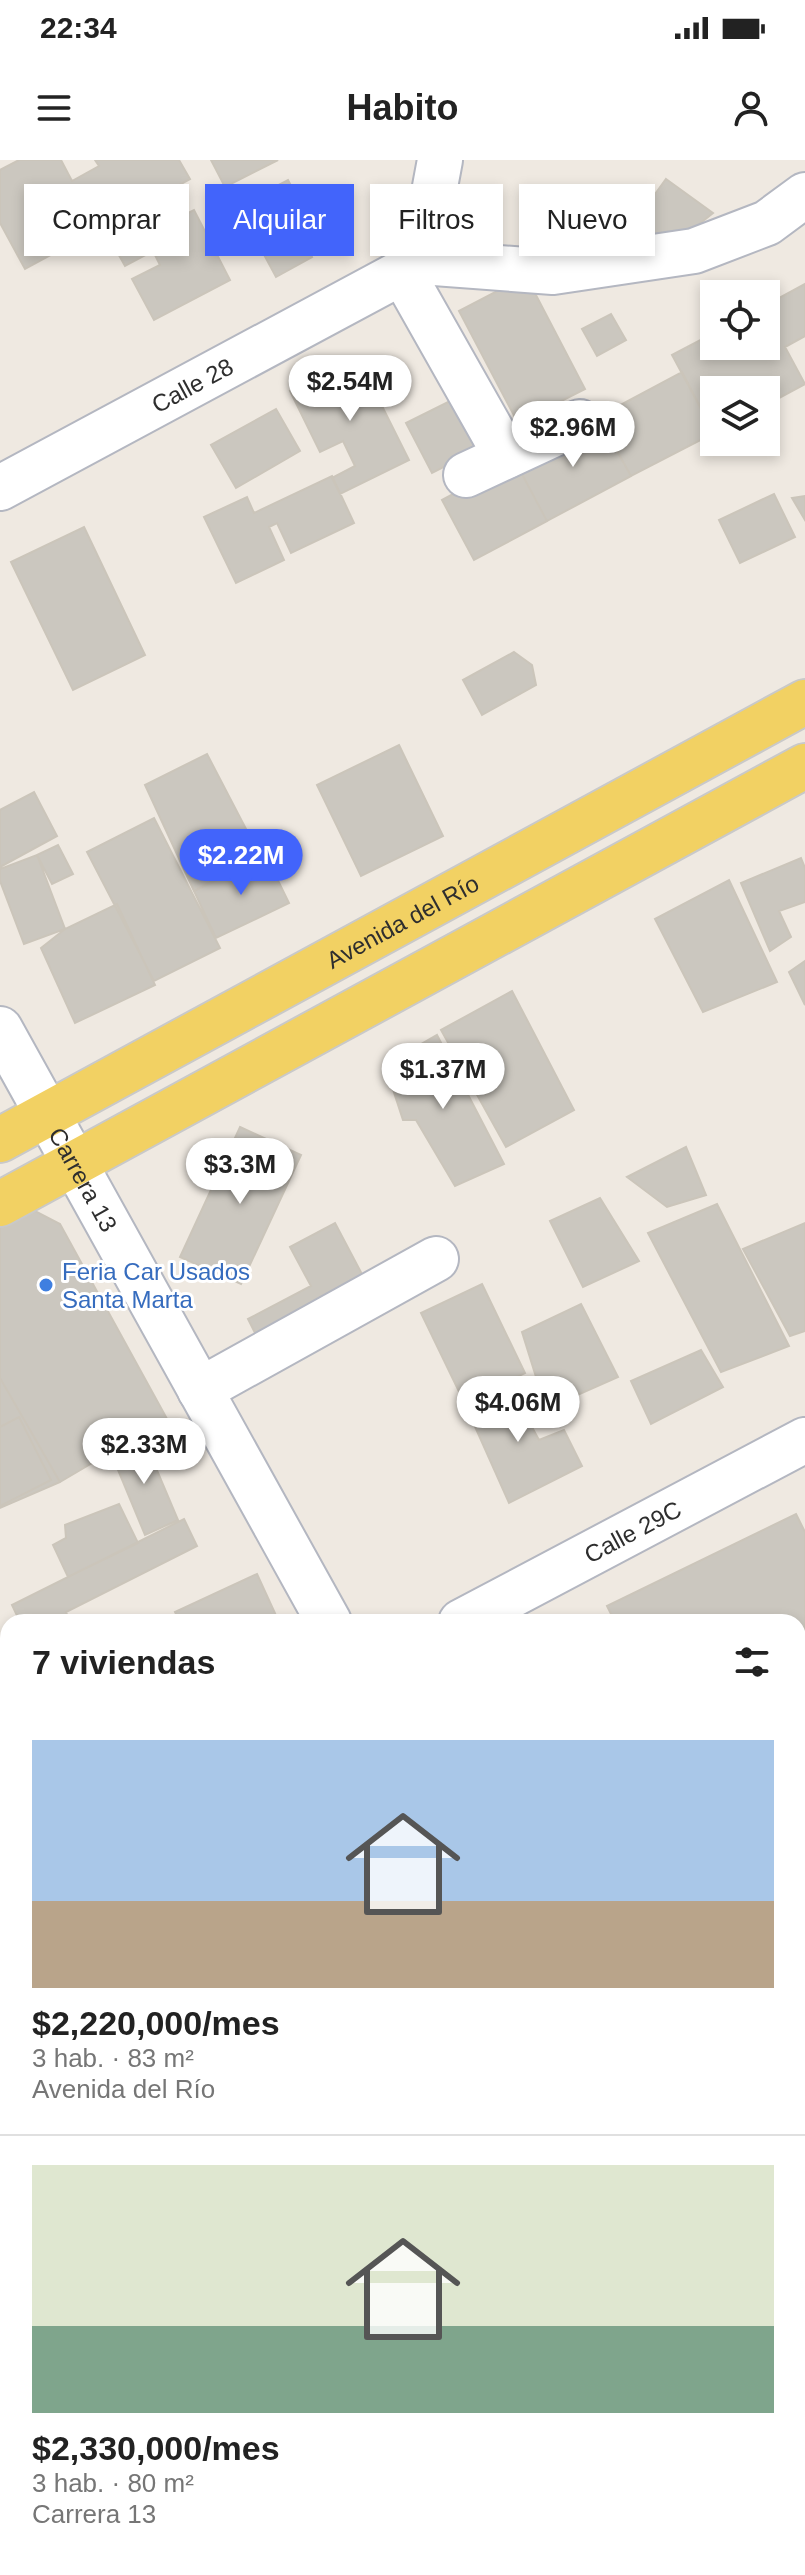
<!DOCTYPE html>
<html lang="es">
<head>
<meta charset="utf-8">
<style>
	body { margin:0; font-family:Arial,sans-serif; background:#f2f2f2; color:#222; height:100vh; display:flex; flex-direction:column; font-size:30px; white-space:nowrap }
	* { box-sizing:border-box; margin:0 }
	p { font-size:26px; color:#767676 }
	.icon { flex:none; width:44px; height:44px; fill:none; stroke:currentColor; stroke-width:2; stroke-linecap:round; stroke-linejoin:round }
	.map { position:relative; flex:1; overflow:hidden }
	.details { position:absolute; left:0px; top:1454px; width:806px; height:962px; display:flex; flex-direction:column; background:#fff; border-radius:24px 24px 0 0; box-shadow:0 4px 12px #0003 }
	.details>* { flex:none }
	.top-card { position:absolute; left:24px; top:24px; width:758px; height:72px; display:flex; gap:16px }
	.buttons { position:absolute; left:700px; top:120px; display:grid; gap:16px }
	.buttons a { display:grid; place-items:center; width:80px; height:80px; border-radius:0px; background:#fff; box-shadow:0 4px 12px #0003; font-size:40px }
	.price { position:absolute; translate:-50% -68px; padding:0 18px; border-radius:28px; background:#fff; color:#222; font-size:26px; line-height:52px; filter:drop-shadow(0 2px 4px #0008) }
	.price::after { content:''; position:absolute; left:50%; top:48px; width:24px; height:18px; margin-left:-12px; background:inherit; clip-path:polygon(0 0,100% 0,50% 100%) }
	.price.current { background:#4264fb; color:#fff }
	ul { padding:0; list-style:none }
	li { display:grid; align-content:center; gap:16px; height:424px; padding:0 32px }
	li+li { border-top:2px solid #e0e0e0 }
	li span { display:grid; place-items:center; height:248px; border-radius:0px; color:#555 }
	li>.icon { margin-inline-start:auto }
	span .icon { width:144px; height:144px; fill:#fffc; stroke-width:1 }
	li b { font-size:34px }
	h2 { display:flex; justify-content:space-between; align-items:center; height:96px; padding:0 32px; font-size:34px }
	.tag { padding:0 28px; border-radius:0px; background:#fff; box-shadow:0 4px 12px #0003; font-size:28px; line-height:72px }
	.tag.current { background:#4264fb; color:#fff }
	.status { display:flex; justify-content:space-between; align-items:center; height:56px; padding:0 40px; background:#fff; direction:ltr }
	.status svg { height:22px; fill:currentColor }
	header { display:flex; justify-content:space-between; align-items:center; height:104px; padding:0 32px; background:#fff; font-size:36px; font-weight:600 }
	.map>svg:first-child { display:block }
	.building { fill:#cbc7bf; stroke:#cbc5ba; stroke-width:2 }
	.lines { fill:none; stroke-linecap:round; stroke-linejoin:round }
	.minor-casing { stroke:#b4b7c1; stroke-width:48 }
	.major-casing { stroke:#c9c9c9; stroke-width:48 }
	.minor { stroke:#fff; stroke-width:44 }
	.major { stroke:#f2d163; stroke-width:44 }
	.shop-dot { fill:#3f7fe0; stroke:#fff; stroke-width:3 }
	.labels { text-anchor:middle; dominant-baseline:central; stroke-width:6; stroke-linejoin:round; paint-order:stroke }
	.street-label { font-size:24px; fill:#2e2e2e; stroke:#fff }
	.shop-label { font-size:24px; fill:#366cbe; stroke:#fff; text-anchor:start }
</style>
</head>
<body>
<div class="status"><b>22:34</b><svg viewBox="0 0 49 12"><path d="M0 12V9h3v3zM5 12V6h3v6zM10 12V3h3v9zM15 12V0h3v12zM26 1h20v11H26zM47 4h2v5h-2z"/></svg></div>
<header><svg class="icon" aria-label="menu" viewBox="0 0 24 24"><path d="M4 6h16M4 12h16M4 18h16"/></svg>Habito<svg class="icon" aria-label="person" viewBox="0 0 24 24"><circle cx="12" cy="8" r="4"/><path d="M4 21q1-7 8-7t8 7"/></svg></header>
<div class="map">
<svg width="805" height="2415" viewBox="0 0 805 2415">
	<rect width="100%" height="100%" fill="#efe9e1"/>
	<path class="building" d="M19 0H61L72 21 99 6 95 0H179L190 19 25 109 0 63V10Z
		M211 0H278L225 27Z
		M666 19 713 53 678 81 627 73Z
		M288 20 311 64 298 71 312 97 276 117 238 46Z
		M172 49 176 59 194 50 230 120 154 160 132 119 160 105 153 91 125 106 111 81Z
		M526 116 585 229 518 263 459 151Z
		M805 124V176L785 187 805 224 766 245V230H714V273L672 195 714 173V186H766V145Z
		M611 154 626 180 597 196 582 169Z
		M358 198 409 300 340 334 332 318 355 306 343 281 320 292 290 231Z
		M682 212 714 273 631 316 598 257Z
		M464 234 489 284 432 313 406 263Z
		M276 249 300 291 236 328 211 285Z
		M598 257 631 316 547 361 515 301Z
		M515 301 547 361 474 400 442 340Z
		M332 316 354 363 291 393 277 363 269 367 284 400 236 423 204 357 247 337 254 353Z
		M774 334 795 377 740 403 719 360Z
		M805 336V360L792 338Z
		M84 367 145 495 73 530 11 402Z
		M514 492 532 505 536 525 482 555 463 520Z
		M399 585 443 676 361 716 317 625Z
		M207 594 259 694 194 731 145 625Z
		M34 632 57 676 0 707V650Z
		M154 658 220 788 154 821 87 692Z
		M58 685 73 714 52 724 37 695Z
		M37 695 65 769 24 784 0 721V709Z
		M266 696 289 743 216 778 194 731Z
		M801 698 805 708V742L779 751 791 777 770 791 741 723Z
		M729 720 777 822 703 852 655 759Z
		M117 744 155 825 75 863 41 788 65 769Z
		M805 801V845L789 812Z
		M512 831 574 950 506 987 441 870Z
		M437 875 504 1004 455 1026 416 960H403L385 905Z
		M240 967 301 995 241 1124 180 1097Z
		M686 987 706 1035 667 1047 627 1017Z
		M600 1038 639 1101 583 1127 550 1061Z
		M717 1044 789 1186 721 1212 648 1073Z
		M27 1047 60 1064 167 1259 60 1322 0 1218V1063Z
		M335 1063 364 1118 256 1175 248 1159 311 1126 290 1087Z
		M805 1063V1171L790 1176 743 1089Z
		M482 1124 525 1213 464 1242 421 1153Z
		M581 1144 618 1217 546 1249 522 1172Z
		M701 1190 723 1227 651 1264 631 1221Z
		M0 1218 60 1322 0 1348Z
		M507 1221 539 1280 564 1270 582 1306 509 1343 464 1242Z
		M19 1257 51 1320 0 1346V1267Z
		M142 1275 178 1360 145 1375 111 1293Z
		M119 1344 138 1383 68 1417 53 1385 66 1378 65 1365Z
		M796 1354 805 1372V1528L798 1531V1462H615L607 1446Z
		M184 1359 197 1386 66 1452 70 1462H20L12 1445Z
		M257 1414 279 1462H180L175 1452Z
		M8 1508V1602L0 1586V1511Z
		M805 1667V1702L798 1705V1670Z
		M0 1670 8 1695V1774L0 1776Z
		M798 1738 805 1752V1772L798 1775Z
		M8 1799V1950L0 1926V1802Z
		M805 1800V1855L798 1859V1803Z
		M805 2132V2189L798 2154V2133Z
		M798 2342 805 2363V2415H760L757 2408H798Z
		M171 2408H319L293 2415H173Z
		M627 2408H676L678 2415H629Z"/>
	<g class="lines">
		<g class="minor-casing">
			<g id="minor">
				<path d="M421 102 553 112 694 91 767 63 805 35"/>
				<path d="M402 112 506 296"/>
				<path d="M466 315 580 262"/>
				<path id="s1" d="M0 328 421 102 440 0"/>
				<path id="s2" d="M0 869 329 1462"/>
				<path d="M200 1230 436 1099"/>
				<path id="s3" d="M461 1462 805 1280"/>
				<path d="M0 1641 8 1662"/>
				<path d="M0 2068 8 2096"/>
				<path d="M798 2103 805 2101"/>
				<path d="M0 2269 8 2296"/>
				<path d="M798 2273 805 2270"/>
				<path d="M16 2408V2415"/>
				<path d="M92 2408 101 2415"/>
				<path d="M727 2408 730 2415"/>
				<path d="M323 2415 348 2408"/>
			</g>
		</g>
		<g class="major-casing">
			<g id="major">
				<path id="s4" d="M0 980 805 542"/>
				<path d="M0 1044 805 606"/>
			</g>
		</g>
		<use href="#minor" class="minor"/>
		<use href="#major" class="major"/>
	</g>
	<circle class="shop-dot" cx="46" cy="1125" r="8"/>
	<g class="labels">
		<g class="street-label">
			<text stroke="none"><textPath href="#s1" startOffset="218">Calle 28</textPath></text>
			<text stroke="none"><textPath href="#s4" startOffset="458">Avenida del Río</textPath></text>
			<text stroke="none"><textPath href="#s2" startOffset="172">Carrera 13</textPath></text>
			<text stroke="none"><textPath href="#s3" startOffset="194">Calle 29C</textPath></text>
		</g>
		<g class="shop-label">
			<text x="62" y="1111">Feria Car Usados<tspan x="62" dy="28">Santa Marta</tspan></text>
		</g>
	</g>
</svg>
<div class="buttons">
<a><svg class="icon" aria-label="locate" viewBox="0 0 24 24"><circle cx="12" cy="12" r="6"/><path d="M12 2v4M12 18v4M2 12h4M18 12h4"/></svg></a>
<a><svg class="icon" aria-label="layers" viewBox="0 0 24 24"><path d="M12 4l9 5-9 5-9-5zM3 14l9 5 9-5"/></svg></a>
</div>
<b class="price" style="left:350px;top:263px">$2.54M</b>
<b class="price" style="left:573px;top:309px">$2.96M</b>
<b class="price current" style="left:241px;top:737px">$2.22M</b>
<b class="price" style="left:443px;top:951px">$1.37M</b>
<b class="price" style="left:240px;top:1046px">$3.3M</b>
<b class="price" style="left:518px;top:1284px">$4.06M</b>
<b class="price" style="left:144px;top:1326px">$2.33M</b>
<div class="top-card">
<a class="tag">Comprar</a>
<a class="tag current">Alquilar</a>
<a class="tag">Filtros</a>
<a class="tag">Nuevo</a>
</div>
<section class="details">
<h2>7 viviendas<svg class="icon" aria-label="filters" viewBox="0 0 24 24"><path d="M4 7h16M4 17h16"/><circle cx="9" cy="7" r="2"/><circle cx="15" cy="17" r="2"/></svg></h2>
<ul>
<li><span style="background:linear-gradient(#a9c7e8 65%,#b9a48a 0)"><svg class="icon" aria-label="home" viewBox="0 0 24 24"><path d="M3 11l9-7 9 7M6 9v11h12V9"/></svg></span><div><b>$2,220,000/mes</b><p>3 hab. · 83 m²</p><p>Avenida del Río</p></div></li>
<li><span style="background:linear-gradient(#dfe7d0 65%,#7fa58c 0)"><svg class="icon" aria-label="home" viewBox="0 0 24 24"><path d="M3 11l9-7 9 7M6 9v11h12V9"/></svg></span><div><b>$2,330,000/mes</b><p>3 hab. · 80 m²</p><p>Carrera 13</p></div></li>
</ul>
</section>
</div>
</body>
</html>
